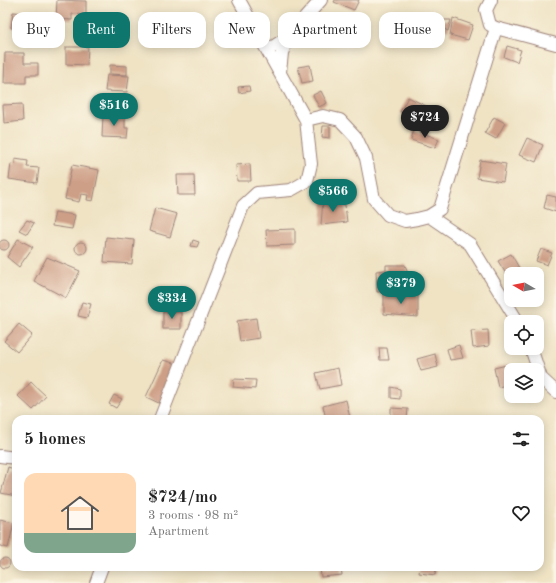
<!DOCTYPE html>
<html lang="en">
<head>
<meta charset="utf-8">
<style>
	body { margin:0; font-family:"Old Standard TT",serif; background:#f2f2f2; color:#222; height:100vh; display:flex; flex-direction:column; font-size:15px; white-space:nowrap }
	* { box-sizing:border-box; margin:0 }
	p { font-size:13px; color:#767676 }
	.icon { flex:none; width:22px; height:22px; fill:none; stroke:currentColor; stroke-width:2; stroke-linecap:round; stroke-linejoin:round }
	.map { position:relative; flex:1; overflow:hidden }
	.details { position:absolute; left:12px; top:415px; width:532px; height:156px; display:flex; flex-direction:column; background:#fff; border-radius:12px; box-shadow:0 2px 10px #0003 }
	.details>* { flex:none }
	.top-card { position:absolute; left:12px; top:12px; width:532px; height:36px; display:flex; gap:8px }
	.needle { width:26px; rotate:279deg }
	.fabs { position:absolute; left:504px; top:267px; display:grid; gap:8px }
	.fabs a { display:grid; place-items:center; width:40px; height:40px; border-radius:8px; background:#fff; box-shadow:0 2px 10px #0003; font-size:20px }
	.price { position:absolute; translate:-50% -34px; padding:0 9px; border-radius:14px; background:#0f766e; color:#fff; font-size:13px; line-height:26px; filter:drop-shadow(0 1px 2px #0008) }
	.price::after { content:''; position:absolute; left:50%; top:24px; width:12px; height:9px; margin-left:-6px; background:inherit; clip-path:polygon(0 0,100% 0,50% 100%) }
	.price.on { background:#222; color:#fff }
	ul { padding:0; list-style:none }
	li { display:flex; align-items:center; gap:12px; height:100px; padding:0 12px }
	li span { display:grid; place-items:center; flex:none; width:112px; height:80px; border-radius:12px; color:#555 }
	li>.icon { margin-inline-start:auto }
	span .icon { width:48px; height:48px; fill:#fffc; stroke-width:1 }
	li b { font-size:17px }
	h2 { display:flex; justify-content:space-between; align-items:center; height:48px; padding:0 12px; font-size:17px }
	.pill { padding:0 14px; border-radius:12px; background:#fff; box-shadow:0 2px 10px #0003; font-size:14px; line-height:36px }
	.pill.on { background:#0f766e; color:#fff }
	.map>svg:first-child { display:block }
	.building { fill:#ce9f87 }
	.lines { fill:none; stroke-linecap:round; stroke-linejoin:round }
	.minor-casing { stroke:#9c8178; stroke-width:14 }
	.minor { stroke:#fff; stroke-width:12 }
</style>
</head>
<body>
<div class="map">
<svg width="556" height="583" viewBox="0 0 556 583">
	<rect width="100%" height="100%" fill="#fcf5e5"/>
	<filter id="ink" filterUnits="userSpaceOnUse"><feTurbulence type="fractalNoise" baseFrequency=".025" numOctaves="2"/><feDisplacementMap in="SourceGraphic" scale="8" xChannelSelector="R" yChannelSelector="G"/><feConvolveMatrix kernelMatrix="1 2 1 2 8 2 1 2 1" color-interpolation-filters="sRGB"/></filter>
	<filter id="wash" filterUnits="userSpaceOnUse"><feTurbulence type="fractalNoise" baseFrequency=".012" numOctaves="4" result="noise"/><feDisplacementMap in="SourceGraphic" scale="16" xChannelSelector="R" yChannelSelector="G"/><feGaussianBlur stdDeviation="0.9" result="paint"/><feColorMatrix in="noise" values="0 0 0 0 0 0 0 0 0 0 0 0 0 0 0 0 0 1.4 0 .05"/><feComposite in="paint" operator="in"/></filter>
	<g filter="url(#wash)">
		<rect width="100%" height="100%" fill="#efe3c4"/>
		<g id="blocks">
			<path class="building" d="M57 0 86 1V15L72 14V20L56 19Z
				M335 0H359L354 10 334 2Z
				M13 12 38 14 37 30 11 28Z
				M453 18 473 25 468 40 450 35Z
				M442 20H451L448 31 440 27Z
				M108 26 127 28 126 45 106 43Z
				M507 46 521 50 517 62 504 57Z
				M66 47H88L87 65 66 64Z
				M5 53H24V63H38V75H26V83H4Z
				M110 65 127 66V75L110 74Z
				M310 65 313 81 302 83 298 67Z
				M107 75 129 76 127 92 105 91Z
				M249 86 250 91 239 93 238 87Z
				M321 91 327 103 319 107 313 95Z
				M408 97 438 112 430 128 400 112Z
				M22 104 23 121 4 123 3 105Z
				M103 116 125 117V128H128L127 138 102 137Z
				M494 117 505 123 496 139 485 133Z
				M323 126H330V138L322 137Z
				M414 130 439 139 435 148 411 140Z
				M527 138 543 145 536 162 519 155Z
				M15 159 28 161 27 167 39 168 37 183 9 179 11 164 15 165Z
				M480 160 506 164 503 182 477 178Z
				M250 164 251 181H237L236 165Z
				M72 165 99 170 93 201 87 200 88 195 81 194 79 202 65 199Z
				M177 175H194L195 195H178Z
				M547 195 556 197V212L544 208Z
				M323 200 345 205 347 222 321 225Z
				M155 208 177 214 170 237 149 231Z
				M55 212 75 215 72 229 52 226Z
				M27 220 34 223 27 234 19 230Z
				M295 229V245L267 246 266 230Z
				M106 237 134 240 132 264 104 262Z
				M18 239 33 247 19 267 7 257Z
				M193 240 199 242 197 247 191 246Z
				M-1 245a5 5 0 1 1 10 0a5 5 0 1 1-10 0Z
				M75 248a6 6 0 1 1 12 0a6 6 0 1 1-12 0Z
				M541 249 552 253 547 265 536 261Z
				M511 254 522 273 511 274 510 280 498 261Z
				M47 257 80 271 66 298 34 281Z
				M386 265H405L409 275V283L397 291 377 292 376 271 386 270Z
				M384 293 418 295V317L384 314Z
				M82 302 91 304 87 318 78 316Z
				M163 312H181V329H163Z
				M256 318 259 338 240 341 237 321Z
				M19 324 32 335 17 352 4 341Z
				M488 330 489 346 473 348 471 331Z
				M459 345 463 358 450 360 447 349Z
				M379 348H387L389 360H380Z
				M435 354 438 367 421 371 417 359Z
				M163 360 177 364 161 404 146 397Z
				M511 364V384L498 387 494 368Z
				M338 368 341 385 320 389 316 373Z
				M234 379 256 380 255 389 233 387Z
				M31 382 46 396 33 410 18 396Z
				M391 387 400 389V399L391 398Z
				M114 395 122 399 116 408 109 404Z
				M346 400 350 418 326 419 323 406Z
				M391 408 408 409 407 419H391Z
				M8 467 16 470V496L1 493Z
				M0 520 14 523 8 548 0 546Z
				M0 563a5 5 0 1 1 10 0a5 5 0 1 1-10 0Z
				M320 567H341L342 575 321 577Z
				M420 567H436L435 575 419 573Z"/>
		</g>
	</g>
	<g filter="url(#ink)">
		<use href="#blocks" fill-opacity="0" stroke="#9c8178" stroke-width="1"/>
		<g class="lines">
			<g class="minor-casing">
				<path id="minor" d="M491 0 486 10 490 25 496 28 556 44
					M268 50 288 37 321 0
					M280 72 282 53 288 37
					M306 120 323 116 340 120 356 137 366 158 374 199 388 215 405 221 417 219 429 216 440 209 496 28
					M429 216 470 244 518 322
					M531 348 541 378 556 392
					M160 419 243 206 257 193 291 190 307 181 311 164 306 120 239 0
					M0 456 16 458
					M96 583 102 567"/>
			</g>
			<use href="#minor" class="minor"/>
		</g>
	</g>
</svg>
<div class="fabs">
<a><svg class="needle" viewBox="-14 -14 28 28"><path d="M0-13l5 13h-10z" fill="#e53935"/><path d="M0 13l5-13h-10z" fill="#767676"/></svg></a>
<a><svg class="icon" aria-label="locate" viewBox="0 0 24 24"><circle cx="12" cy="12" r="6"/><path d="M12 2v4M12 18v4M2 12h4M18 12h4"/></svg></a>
<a><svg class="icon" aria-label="layers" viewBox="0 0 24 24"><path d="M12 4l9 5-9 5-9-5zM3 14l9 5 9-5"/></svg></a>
</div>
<b class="price" style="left:114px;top:127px">$516</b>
<b class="price on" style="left:425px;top:139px">$724</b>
<b class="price" style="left:333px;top:213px">$566</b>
<b class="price" style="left:401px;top:305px">$379</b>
<b class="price" style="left:172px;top:320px">$334</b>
<div class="top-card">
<a class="pill">Buy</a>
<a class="pill on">Rent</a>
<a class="pill">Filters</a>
<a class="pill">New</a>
<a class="pill">Apartment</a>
<a class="pill">House</a>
</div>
<section class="details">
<h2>5 homes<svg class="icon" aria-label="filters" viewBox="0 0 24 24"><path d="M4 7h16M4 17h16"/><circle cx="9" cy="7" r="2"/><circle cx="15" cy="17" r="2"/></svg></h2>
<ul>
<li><span style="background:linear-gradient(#ffd9b3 75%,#7fa58c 0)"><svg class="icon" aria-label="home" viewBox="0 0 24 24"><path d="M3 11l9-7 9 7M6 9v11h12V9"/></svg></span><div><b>$724/mo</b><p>3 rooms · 98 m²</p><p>Apartment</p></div><svg class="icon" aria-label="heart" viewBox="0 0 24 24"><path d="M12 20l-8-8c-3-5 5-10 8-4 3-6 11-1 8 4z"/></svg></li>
</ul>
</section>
</div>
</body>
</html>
